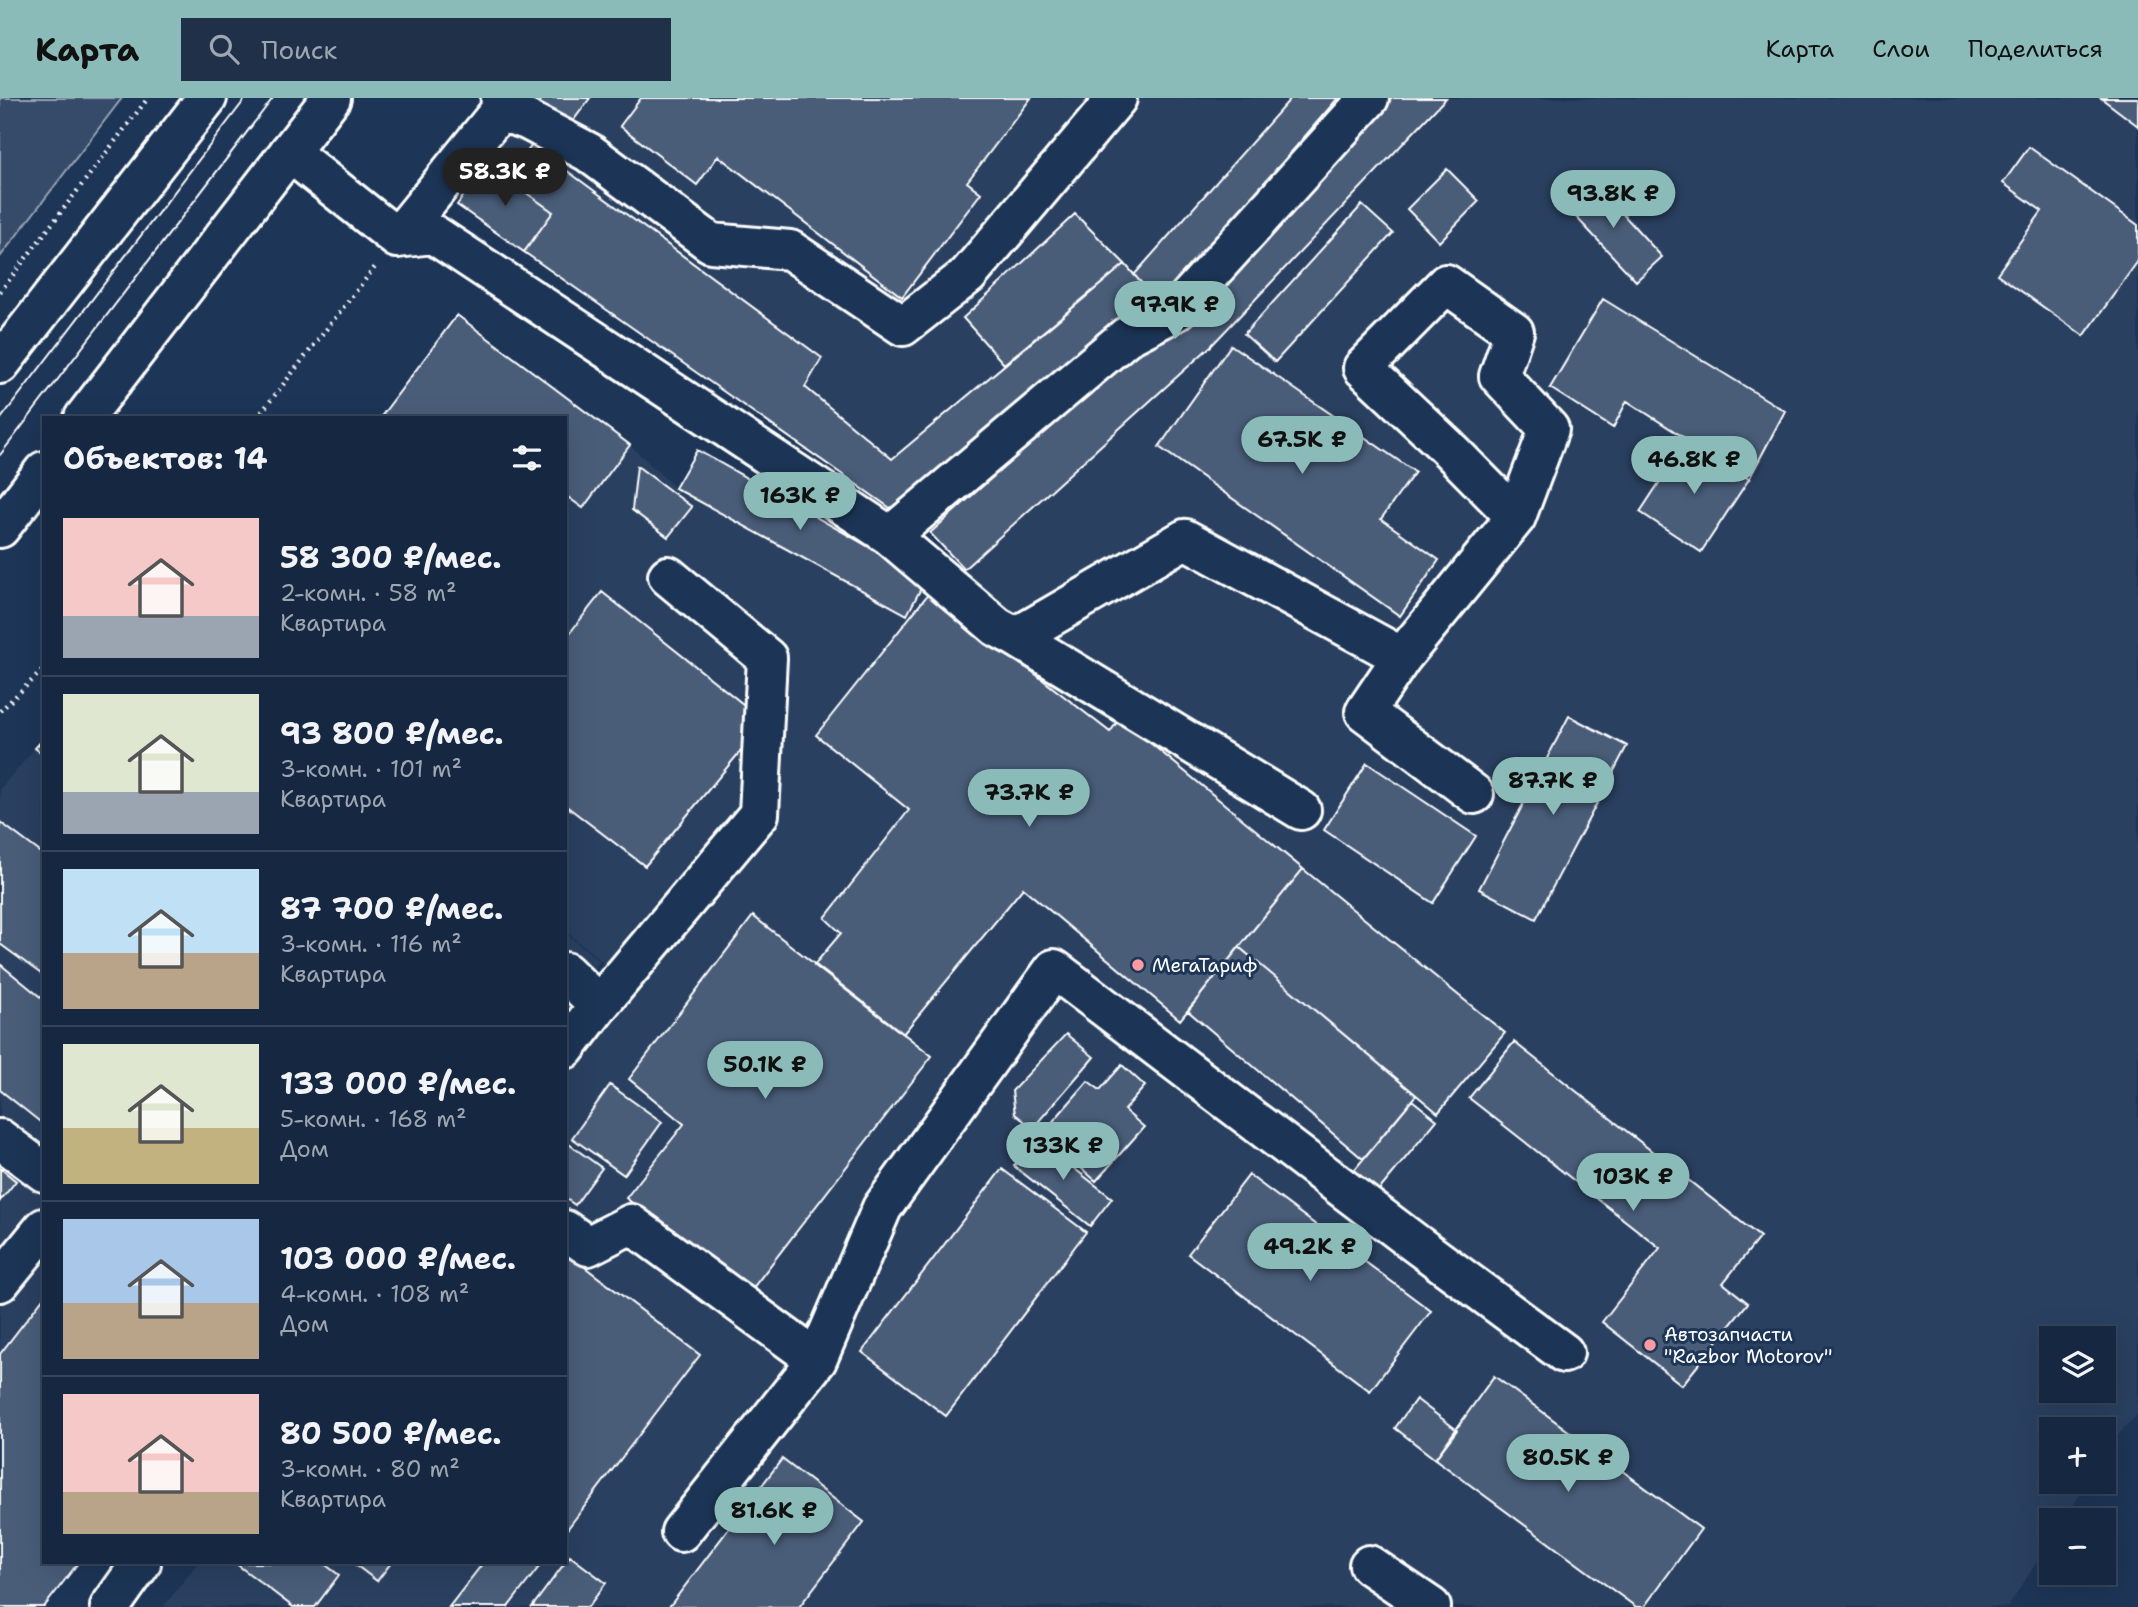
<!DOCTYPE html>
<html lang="ru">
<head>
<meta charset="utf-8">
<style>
	body { margin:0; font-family:"Shantell Sans",sans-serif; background:#1f3048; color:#f1f3f6; height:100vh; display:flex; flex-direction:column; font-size:26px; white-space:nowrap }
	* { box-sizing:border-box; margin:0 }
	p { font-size:23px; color:#9ea6b1 }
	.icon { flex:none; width:38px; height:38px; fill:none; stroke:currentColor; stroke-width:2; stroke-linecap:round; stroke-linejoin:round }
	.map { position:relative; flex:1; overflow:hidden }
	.panel { position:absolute; left:42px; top:318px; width:525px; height:1148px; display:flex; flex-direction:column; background:#162841; border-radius:0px; box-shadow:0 7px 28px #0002,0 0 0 2px #35445a }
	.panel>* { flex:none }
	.fabs { position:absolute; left:2039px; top:1228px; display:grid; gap:14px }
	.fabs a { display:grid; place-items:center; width:77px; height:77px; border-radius:0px; background:#162841; box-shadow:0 7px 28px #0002,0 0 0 2px #35445a; font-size:35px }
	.price { position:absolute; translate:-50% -60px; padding:0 16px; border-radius:24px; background:#8bbbb9; color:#111; font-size:23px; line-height:46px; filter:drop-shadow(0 2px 4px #0008) }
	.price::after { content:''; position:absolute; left:50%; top:42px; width:21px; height:16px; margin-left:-10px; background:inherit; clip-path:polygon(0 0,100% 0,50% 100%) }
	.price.selected { background:#222; color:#fff }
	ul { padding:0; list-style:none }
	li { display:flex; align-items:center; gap:21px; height:175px; padding:0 21px }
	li+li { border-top:2px solid #35445a }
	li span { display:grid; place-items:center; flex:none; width:196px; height:140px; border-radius:0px; color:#555 }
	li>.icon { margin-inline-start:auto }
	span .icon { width:84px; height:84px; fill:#fffc; stroke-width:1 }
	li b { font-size:30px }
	h2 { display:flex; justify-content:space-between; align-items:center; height:84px; padding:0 21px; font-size:30px }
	header { display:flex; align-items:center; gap:42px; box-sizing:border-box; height:98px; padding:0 35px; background:#8bbbb9; color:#111 }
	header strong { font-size:33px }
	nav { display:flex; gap:38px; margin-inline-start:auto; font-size:24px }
	.search { width:490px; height:63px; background:#1f3048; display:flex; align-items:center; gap:18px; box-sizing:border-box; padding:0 24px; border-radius:0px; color:#9ea6b1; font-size:26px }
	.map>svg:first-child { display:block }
	.built { fill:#2a4161; fill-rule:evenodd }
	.green { fill:#364b69; stroke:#9aa5b4; stroke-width:2 }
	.building { fill:#4a5d79; stroke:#fff; stroke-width:2 }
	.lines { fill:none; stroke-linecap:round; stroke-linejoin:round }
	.minor-casing { stroke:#fff; stroke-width:44 }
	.highway-casing { stroke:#fff; stroke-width:44 }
	.path { stroke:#fff; stroke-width:4.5; stroke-dasharray:2 5; stroke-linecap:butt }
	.minor { stroke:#1d3557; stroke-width:38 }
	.highway { stroke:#1d3557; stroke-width:38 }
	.tram { stroke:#fff; stroke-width:2 }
	.poi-dot { fill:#ff9aa2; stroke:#1d3557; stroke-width:2.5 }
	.labels { text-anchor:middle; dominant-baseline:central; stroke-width:6; stroke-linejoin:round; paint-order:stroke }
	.poi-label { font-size:19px; fill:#fff; stroke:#1d3557; text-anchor:start }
</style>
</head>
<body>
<header>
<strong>Карта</strong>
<div class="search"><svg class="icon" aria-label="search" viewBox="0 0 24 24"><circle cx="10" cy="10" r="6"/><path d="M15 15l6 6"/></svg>Поиск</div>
<nav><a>Карта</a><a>Слои</a><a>Поделиться</a></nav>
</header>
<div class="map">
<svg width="2138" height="1509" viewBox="0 0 2138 1509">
	<rect width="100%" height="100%" fill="#1d3557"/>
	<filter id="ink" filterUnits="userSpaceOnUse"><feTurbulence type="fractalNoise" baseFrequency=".0143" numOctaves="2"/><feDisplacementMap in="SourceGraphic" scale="14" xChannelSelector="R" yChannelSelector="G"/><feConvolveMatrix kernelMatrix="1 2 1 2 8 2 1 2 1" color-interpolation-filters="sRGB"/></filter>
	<g filter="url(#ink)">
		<path class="built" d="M543 0H1291L1134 177 1124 167 892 361 486 66 509 35 527 22Z
			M1446 0H2138V1316L2120 1334 2104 1360V1332H2051V1384H2088L2063 1423H2051V1442L2008 1509H163L198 1465H565V936L603 864 565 833V320H380L457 217 630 347 675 390 907 517 926 481 964 471 1211 248ZM2051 1241H2104V1293H2051Z
			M44 640V1465H78L44 1509H0V691Z
			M565 835 600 863 565 907Z"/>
		<path class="green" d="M0 0H122L0 159Z"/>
		<path class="building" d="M543 0H590L570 27 539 5Z
			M641 0H1031L967 84 981 95 902 199 718 58 697 87 620 28Z
			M1291 0H1338L1161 205 1134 177Z
			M1392 0H1446L1211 248 964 471 930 435 1154 235 1175 227Z
			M2101 0H2138V28Z
			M532 47 822 260 805 289 892 361 1125 166 1149 194 893 412 524 154 553 114 507 81Z
			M2029 49 2138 127V163L2084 238 1997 176 2042 113 2003 85Z
			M486 66 553 114 524 154 457 107Z
			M1447 71 1479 103 1439 144 1407 111Z
			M1591 81 1662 159 1636 183 1564 106Z
			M1362 107 1393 135 1275 264 1244 236Z
			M1075 116 1125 166 1004 266 963 220Z
			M1603 201 1785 313 1749 381 1627 303 1613 330 1550 290Z
			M457 217 630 347 583 410 565 397V320H380Z
			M1231 247 1415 374 1381 421 1439 462 1400 518 1159 349Z
			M1687 342 1749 381 1701 454 1640 414Z
			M697 352 926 481 907 517 675 390Z
			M637 368 692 409 668 439 632 412Z
			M602 494 748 610 744 649 645 768 565 707V541Z
			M930 494 1110 634 1120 620 1303 771 1180 922 1023 790 903 936 814 867 841 835 825 820 909 712 816 637Z
			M1569 618 1627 648 1536 821 1479 791Z
			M44 640V657L35 650Z
			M1367 665 1476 738 1433 805 1324 732Z
			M0 724 44 757V878L0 846Z
			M1303 771 1505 935 1438 1015 1239 849Z
			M753 818 932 958 749 1195 626 1100 684 1026 629 981Z
			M1239 849 1416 997 1363 1061 1188 913Z
			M0 866 44 902V1027L0 992Z
			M1066 936 1094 959 1033 1030 1015 1016 1012 993Z
			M1514 944 1760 1139 1723 1185 1748 1205 1682 1287 1602 1224 1660 1150 1469 1000Z
			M1122 967 1145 988 1124 1012 1144 1029 1096 1083 1042 1036 1088 983 1100 992Z
			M610 987 662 1024 624 1077 572 1040Z
			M1412 1002 1437 1022 1375 1097 1350 1077Z
			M1035 1040 1112 1100 1090 1128 1014 1068Z
			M566 1044 602 1070 575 1107 565 1100Z
			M0 1070 16 1083 0 1103Z
			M1002 1071 1086 1134 946 1318 862 1254Z
			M1249 1077 1431 1213 1370 1293 1188 1156Z
			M565 1154 700 1257 565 1434Z
			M44 1199V1465H78L44 1509H0V1256Z
			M1494 1278 1701 1431 1644 1509H1636L1435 1361Z
			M1416 1301 1457 1332 1435 1361 1395 1330Z
			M782 1361 864 1424 799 1509H669Z
			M570 1458 606 1485 588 1509H532Z
			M235 1465H323L339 1477 315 1509H293Z
			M353 1465H391L377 1483Z
			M483 1465H542L508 1509H449Z"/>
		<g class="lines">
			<g class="minor-casing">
				<path id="minor" d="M501 0 500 13 527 22 588 54 711 145 790 152 903 228 968 177 1117 0
					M289 54 397 140 433 136 890 438 997 529 1016 539 1301 712
					M397 140 500 13
					M890 438 1126 239 1176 213 1369 0
					M997 529 1016 539 1185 441 1402 559 1365 614 1474 696
					M1402 559 1516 419 1549 331 1499 278 1514 234 1446 186 1363 270 1447 349 1516 419
					M565 874 599 907
					M565 951 599 907 759 716 767 560 668 478
					M0 1041 44 1074
					M565 1132 588 1148 631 1126 817 1262 882 1110 1054 871 1415 1145 1564 1255
					M0 1184 44 1130
					M681 1434 817 1262
					M1369 1467 1431 1509
					M110 1509 141 1465"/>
			</g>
			<g class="highway-casing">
				<path id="highway" d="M0 266 207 0
					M84 320 331 0
					M0 430 44 373"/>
			</g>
			<path class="path" d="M0 194 148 0
				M257 320 375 169
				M0 613 44 571"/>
			<use href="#minor" class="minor"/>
			<use href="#highway" class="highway"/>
			<path class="tram" d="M0 322 246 0
				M0 357 273 0"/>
		</g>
	</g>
	<g class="poi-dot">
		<circle cx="1138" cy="867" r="7"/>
		<circle cx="1650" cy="1247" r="7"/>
	</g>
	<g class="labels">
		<g class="poi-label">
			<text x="1152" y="867">МегаТариф</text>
			<text x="1664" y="1236">Автозапчасти<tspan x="1664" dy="22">"Razbor Motorov"</tspan></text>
		</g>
	</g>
</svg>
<div class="fabs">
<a><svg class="icon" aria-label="layers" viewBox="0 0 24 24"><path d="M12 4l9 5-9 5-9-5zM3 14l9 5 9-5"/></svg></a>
<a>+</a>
<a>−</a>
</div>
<b class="price selected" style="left:505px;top:110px">58.3K ₽</b>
<b class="price" style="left:1613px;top:132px">93.8K ₽</b>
<b class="price" style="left:1175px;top:243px">97.9K ₽</b>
<b class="price" style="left:1302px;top:378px">67.5K ₽</b>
<b class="price" style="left:1694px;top:398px">46.8K ₽</b>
<b class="price" style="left:800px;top:434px">163K ₽</b>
<b class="price" style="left:1553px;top:719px">87.7K ₽</b>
<b class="price" style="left:1029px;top:731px">73.7K ₽</b>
<b class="price" style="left:765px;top:1003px">50.1K ₽</b>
<b class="price" style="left:1063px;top:1084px">133K ₽</b>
<b class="price" style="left:1633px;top:1115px">103K ₽</b>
<b class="price" style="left:1310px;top:1185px">49.2K ₽</b>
<b class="price" style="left:1568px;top:1396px">80.5K ₽</b>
<b class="price" style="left:774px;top:1449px">81.6K ₽</b>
<section class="panel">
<h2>Объектов: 14<svg class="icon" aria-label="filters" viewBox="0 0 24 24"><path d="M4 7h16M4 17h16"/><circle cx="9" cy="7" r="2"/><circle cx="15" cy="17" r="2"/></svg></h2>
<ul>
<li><span style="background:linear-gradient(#f6c9c9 70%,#9aa5b1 0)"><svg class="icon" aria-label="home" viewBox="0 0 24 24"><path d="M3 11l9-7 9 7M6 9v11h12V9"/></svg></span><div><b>58 300 ₽/мес.</b><p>2-комн. · 58 m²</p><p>Квартира</p></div></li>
<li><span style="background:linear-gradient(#dfe7d0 70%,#9aa5b1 0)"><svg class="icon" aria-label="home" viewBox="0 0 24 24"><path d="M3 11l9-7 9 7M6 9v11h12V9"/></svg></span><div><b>93 800 ₽/мес.</b><p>3-комн. · 101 m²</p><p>Квартира</p></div></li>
<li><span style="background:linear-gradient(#bfe0f5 60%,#b9a48a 0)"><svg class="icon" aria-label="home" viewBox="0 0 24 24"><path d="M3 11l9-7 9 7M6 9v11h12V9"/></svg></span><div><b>87 700 ₽/мес.</b><p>3-комн. · 116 m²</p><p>Квартира</p></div></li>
<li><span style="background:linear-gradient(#dfe7d0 60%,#c2b280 0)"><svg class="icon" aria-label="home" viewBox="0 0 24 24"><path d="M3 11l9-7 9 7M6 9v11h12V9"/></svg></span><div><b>133 000 ₽/мес.</b><p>5-комн. · 168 m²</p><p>Дом</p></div></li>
<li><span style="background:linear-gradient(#a9c7e8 60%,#b9a48a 0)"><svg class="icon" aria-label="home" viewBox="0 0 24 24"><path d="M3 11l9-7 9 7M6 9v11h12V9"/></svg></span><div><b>103 000 ₽/мес.</b><p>4-комн. · 108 m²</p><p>Дом</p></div></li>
<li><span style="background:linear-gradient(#f6c9c9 70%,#b9a48a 0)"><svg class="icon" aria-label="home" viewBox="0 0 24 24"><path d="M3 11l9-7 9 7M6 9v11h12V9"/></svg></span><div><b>80 500 ₽/мес.</b><p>3-комн. · 80 m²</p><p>Квартира</p></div></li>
</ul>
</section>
</div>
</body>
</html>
